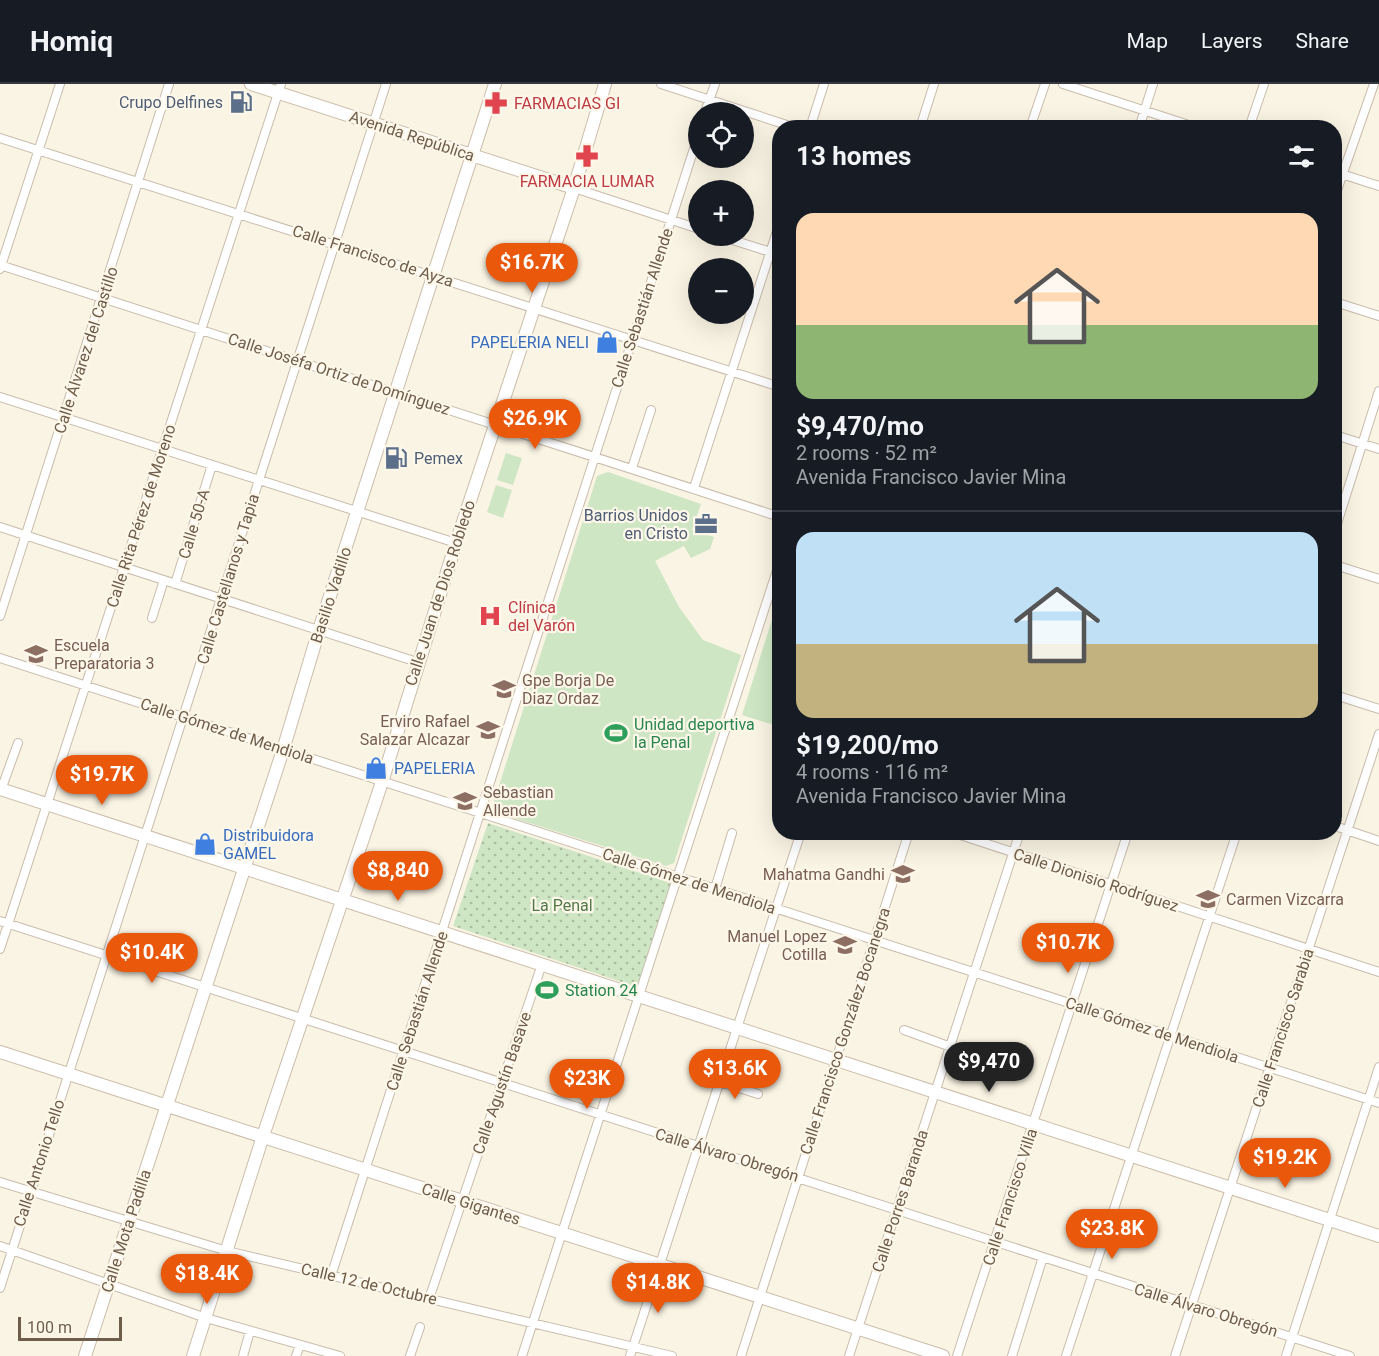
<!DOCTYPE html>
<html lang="en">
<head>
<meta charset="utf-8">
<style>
	body { margin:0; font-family:Roboto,sans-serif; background:#242831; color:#f1f3f6; height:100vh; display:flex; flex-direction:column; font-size:22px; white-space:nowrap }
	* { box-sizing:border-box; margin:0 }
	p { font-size:20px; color:#9ea1a6 }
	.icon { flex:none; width:33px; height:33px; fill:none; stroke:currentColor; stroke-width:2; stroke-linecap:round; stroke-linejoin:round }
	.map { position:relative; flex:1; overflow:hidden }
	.side { position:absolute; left:772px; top:36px; width:570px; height:720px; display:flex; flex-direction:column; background:#171b24; border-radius:24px; box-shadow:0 6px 24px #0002 }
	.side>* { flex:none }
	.fabs { position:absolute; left:688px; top:18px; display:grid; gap:12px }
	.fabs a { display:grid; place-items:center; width:66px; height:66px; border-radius:50%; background:#171b24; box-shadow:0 6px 24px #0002; font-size:30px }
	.scale { position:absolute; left:18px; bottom:15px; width:104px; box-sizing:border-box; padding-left:6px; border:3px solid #6f5d4c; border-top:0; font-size:16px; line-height:21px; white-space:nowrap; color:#6f5d4c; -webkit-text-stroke:4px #fdf7ea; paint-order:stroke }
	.price { position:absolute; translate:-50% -51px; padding:0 14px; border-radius:21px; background:#ea580c; color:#fff; font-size:20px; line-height:39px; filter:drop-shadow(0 2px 3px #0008) }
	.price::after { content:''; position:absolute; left:50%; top:36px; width:18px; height:14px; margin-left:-9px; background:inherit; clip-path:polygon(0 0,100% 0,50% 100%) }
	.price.active { background:#222; color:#fff }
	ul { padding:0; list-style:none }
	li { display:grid; align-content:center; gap:12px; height:318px; padding:0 24px }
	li+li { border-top:2px solid #363941 }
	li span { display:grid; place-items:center; height:186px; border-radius:18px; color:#555 }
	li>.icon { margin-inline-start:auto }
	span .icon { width:108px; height:108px; fill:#fffc; stroke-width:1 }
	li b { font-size:26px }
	h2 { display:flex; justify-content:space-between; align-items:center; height:72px; padding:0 24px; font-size:26px }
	header { display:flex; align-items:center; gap:36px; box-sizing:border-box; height:84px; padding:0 30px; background:#171b24; border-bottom:2px solid #363941 }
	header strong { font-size:28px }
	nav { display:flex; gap:33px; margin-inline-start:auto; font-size:21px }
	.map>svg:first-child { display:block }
	.grass { fill:#cee6c4 }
	.park { fill:url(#park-dots) }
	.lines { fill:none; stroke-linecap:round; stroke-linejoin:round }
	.street-casing { stroke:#c9bcac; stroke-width:10 }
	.secondary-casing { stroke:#ccbdaa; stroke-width:14 }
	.street { stroke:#fff; stroke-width:8 }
	.secondary { stroke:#fff; stroke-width:12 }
	.labels { text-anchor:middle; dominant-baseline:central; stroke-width:4.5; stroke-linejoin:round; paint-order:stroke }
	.service-label { font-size:16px; fill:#4e5e75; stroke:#fdf7ea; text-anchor:end }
	.health-label { font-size:16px; fill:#be3a42; stroke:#fdf7ea; text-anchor:start }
	.street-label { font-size:16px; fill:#6f5d4c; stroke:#fdf7ea }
	.shop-label { font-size:16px; fill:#366cbe; stroke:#fdf7ea; text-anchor:start }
	.education-label { font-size:16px; fill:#785e54; stroke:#fdf7ea; text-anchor:start }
	.leisure-label { font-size:16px; fill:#27864d; stroke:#fdf7ea; text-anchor:start }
	.park-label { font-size:16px; fill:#527a49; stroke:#fdf7ea }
</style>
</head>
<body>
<header>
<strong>Homiq</strong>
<nav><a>Map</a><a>Layers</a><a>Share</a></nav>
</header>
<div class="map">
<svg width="1379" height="1272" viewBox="0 0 1379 1272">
	<defs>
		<pattern id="park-dots" width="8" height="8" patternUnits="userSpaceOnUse" patternTransform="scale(1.5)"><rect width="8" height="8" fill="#cee6c4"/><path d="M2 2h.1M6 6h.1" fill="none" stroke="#abbea1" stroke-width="1.8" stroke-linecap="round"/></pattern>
	</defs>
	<rect width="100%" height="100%" fill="#faf4e4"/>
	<path class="grass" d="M506 369 522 374 513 401 497 396Z
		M608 388 701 420 692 446 714 453 710 465 691 474 684 462 655 477 679 523 703 556 741 571 674 779 666 782 491 727 597 392Z
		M496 401 512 406 503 434 487 428Z
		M780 510V643L742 631Z"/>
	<path class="park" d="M488 739 671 799 637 903 453 842Z"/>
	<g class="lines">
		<g class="street-casing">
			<path id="street" d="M661 0 796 44
				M1063 0 1198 44
				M705 28 715 0
				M810 44 824 0
				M920 44 934 0
				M1030 44 1045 0
				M1139 44 1153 0
				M1249 44 1264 0
				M0 54 780 303
				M1335 88 1379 102
				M574 104 699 145
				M1335 112 1374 0
				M720 152 780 171
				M0 181 780 433
				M0 185 60 0
				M1335 218 1379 232
				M0 313 456 459
				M1335 351 1379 365
				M632 384 651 326
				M694 404 780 138
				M0 443 417 578
				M1335 446 1379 307
				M1335 481 1379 495
				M175 500 212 381
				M0 532 169 0
				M152 534 164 496
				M0 574 1379 1019
				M1335 611 1379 625
				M1 706 18 659
				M1335 742 1379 757
				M951 748 1379 888
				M715 805 732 749
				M0 837 1350 1272
				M0 865 281 0
				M904 946 951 963
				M720 998 758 1010
				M0 1098 227 1167 672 1272
				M0 1162 206 1234 340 1272
				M331 1192 699 49
				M0 1204 386 0
				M429 1215 542 880
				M243 1272 250 1247
				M296 1272 300 1261
				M410 1272 420 1243
				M522 1272 780 477
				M630 1272 801 748
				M741 1272 909 748
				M849 1272 1020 748
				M957 1272 1128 748
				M1012 1272 1043 1173
				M1066 1272 1237 748
				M1175 1272 1379 650
				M1286 1272 1379 983"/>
		</g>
		<g class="secondary-casing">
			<path id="secondary" d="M251 0 574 104
				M0 705 1379 1152
				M0 968 943 1272
				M85 1272 283 666 319 546 495 0
				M193 1272 263 1052 382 698 456 459 574 104 605 0"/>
		</g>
		<use href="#street" class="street"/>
		<use href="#secondary" class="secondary"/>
	</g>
	<defs>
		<g id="fuel-bare" transform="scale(1.8)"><path d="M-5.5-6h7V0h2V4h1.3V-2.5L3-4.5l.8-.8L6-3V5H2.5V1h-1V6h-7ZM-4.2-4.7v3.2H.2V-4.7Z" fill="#5c6f8a" stroke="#fdf7ea" stroke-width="2.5" paint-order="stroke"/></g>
		<g id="pharmacy-bare" transform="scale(1.8)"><path d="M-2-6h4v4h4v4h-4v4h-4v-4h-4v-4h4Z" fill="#e0444e" stroke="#fdf7ea" stroke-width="2.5" paint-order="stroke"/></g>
		<g id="shop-bare" transform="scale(1.8)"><path d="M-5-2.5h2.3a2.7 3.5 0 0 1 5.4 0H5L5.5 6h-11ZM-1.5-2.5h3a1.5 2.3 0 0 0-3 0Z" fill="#3f7fe0" stroke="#fdf7ea" stroke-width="2.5" paint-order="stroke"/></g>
		<g id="office-bare" transform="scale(1.8)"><path d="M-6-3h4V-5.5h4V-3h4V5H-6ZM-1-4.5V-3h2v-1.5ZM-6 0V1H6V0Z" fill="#5c6f8a" stroke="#fdf7ea" stroke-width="2.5" paint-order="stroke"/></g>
		<g id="hospital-bare" transform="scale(1.8)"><path d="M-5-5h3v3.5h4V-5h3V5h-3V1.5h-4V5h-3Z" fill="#e0444e" stroke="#fdf7ea" stroke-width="2.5" paint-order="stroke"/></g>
		<g id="university-bare" transform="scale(1.8)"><path d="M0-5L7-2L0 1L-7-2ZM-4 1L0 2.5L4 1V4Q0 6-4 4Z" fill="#8d6e63" stroke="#fdf7ea" stroke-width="2.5" paint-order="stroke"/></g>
		<g id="school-bare" transform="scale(1.8)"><path d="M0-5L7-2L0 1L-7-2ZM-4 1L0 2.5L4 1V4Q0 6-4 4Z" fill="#8d6e63" stroke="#fdf7ea" stroke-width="2.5" paint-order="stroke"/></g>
		<g id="stadium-bare" transform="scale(1.8)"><path d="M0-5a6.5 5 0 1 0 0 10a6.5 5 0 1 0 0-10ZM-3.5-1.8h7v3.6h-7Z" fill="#2e9e5b" stroke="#fdf7ea" stroke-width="2.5" paint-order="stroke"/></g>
	</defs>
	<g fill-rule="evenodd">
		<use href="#fuel-bare" x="241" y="18"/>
		<use href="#pharmacy-bare" x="496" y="19"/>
		<use href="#pharmacy-bare" x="587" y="72"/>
		<use href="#shop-bare" x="607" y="258"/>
		<use href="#fuel-bare" x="396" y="374"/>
		<use href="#office-bare" x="706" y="440"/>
		<use href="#hospital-bare" x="490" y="532"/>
		<use href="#university-bare" x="36" y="570"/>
		<use href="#school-bare" x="504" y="605"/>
		<use href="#school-bare" x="488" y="646"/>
		<use href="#stadium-bare" x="616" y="649"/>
		<use href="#shop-bare" x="376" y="684"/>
		<use href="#school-bare" x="465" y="717"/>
		<use href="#shop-bare" x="205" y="760"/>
		<use href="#school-bare" x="903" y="790"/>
		<use href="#school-bare" x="1208" y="815"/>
		<use href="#school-bare" x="845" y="861"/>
		<use href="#stadium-bare" x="547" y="906"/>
	</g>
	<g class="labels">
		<g class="service-label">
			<text x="223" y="18">Crupo Delfines</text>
			<text x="414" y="374" text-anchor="start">Pemex</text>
			<text x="688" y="431">Barrios Unidos<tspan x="688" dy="18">en Cristo</tspan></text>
		</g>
		<g class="health-label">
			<text x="514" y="19">FARMACIAS GI</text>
			<text x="587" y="97" text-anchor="middle">FARMACIA LUMAR</text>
			<text x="508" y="523">Clínica<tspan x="508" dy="18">del Varón</tspan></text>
		</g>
		<g class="street-label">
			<text transform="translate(412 52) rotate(18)">Avenida República</text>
			<text transform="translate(373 172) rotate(18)">Calle Francisco de Ayza</text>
			<text transform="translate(642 224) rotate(-72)">Calle Sebastián Allende</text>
			<text transform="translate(86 266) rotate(-72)">Calle Álvarez del Castillo</text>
			<text transform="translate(339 290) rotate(18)">Calle Joséfa Ortiz de Domínguez</text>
			<text transform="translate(141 432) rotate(-72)">Calle Rita Pérez de Moreno</text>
			<text transform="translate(194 440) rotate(-73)">Calle 50-A</text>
			<text transform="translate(228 495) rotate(-73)">Calle Castellanos y Tapia</text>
			<text transform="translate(440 509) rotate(-72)">Calle Juan de Dios Robledo</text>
			<text transform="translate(331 511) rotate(-72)">Basilio Vadillo</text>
			<text transform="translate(227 647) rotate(18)">Calle Gómez de Mendiola</text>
			<text transform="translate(1096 796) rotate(18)">Calle Dionisio Rodríguez</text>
			<text transform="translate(689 797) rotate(18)">Calle Gómez de Mendiola</text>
			<text transform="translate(417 927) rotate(-72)">Calle Sebastián Allende</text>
			<text transform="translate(1283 944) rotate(-72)">Calle Francisco Sarabia</text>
			<text transform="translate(1152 946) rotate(18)">Calle Gómez de Mendiola</text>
			<text transform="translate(845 947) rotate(-72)">Calle Francisco González Bocanegra</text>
			<text transform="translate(502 999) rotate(-71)">Calle Agustín Basave</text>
			<text transform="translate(727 1071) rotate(17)">Calle Álvaro Obregón</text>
			<text transform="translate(39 1079) rotate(-72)">Calle Antonio Tello</text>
			<text transform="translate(1010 1113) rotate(-72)">Calle Francisco Villa</text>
			<text transform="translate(900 1117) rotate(-72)">Calle Porres Baranda</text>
			<text transform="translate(471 1120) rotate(18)">Calle Gigantes</text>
			<text transform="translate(126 1147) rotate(-72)">Calle Mota Padilla</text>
			<text transform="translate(369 1200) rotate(13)">Calle 12 de Octubre</text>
			<text transform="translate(1206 1226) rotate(17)">Calle Álvaro Obregón</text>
		</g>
		<g class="shop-label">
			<text x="589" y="258" text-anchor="end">PAPELERIA NELI</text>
			<text x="394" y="684">PAPELERIA</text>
			<text x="223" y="751">Distribuidora<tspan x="223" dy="18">GAMEL</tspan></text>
		</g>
		<g class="education-label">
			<text x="54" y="561">Escuela<tspan x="54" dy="18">Preparatoria 3</tspan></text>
			<text x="522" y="596">Gpe Borja De<tspan x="522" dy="18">Diaz Ordaz</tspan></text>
			<text x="470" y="637" text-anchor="end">Erviro Rafael<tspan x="470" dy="18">Salazar Alcazar</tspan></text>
			<text x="483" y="708">Sebastian<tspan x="483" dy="18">Allende</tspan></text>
			<text x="885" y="790" text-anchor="end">Mahatma Gandhi</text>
			<text x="1226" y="815">Carmen Vizcarra</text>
			<text x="827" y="852" text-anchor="end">Manuel Lopez<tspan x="827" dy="18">Cotilla</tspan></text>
		</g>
		<g class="leisure-label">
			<text x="634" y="640">Unidad deportiva<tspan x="634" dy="18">la Penal</tspan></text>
			<text x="565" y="906">Station 24</text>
		</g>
		<g class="park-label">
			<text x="562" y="821">La Penal</text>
		</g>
	</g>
</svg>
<div class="fabs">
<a><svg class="icon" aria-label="locate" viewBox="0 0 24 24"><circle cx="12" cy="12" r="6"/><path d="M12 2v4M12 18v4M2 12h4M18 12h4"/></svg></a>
<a>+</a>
<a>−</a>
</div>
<div class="scale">100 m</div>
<b class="price" style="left:532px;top:210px">$16.7K</b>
<b class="price" style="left:535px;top:366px">$26.9K</b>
<b class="price" style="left:102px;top:722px">$19.7K</b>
<b class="price" style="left:398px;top:818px">$8,840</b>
<b class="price" style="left:1068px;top:890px">$10.7K</b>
<b class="price" style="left:152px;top:900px">$10.4K</b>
<b class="price active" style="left:989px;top:1009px">$9,470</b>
<b class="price" style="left:735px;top:1016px">$13.6K</b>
<b class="price" style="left:587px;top:1026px">$23K</b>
<b class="price" style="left:1285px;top:1105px">$19.2K</b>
<b class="price" style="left:1112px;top:1176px">$23.8K</b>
<b class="price" style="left:207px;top:1221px">$18.4K</b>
<b class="price" style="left:658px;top:1230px">$14.8K</b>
<section class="side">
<h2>13 homes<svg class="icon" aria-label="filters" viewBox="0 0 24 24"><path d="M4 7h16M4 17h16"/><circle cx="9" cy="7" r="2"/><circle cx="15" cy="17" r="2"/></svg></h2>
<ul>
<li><span style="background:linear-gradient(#ffd9b3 60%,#8fb573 0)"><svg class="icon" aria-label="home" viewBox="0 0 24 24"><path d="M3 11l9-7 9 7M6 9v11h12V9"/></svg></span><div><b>$9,470/mo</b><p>2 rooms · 52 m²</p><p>Avenida Francisco Javier Mina</p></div></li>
<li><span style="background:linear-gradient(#bfe0f5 60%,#c2b280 0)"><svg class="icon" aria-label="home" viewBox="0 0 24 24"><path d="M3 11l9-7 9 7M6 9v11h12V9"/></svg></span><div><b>$19,200/mo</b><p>4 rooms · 116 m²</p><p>Avenida Francisco Javier Mina</p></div></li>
</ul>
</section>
</div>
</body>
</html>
